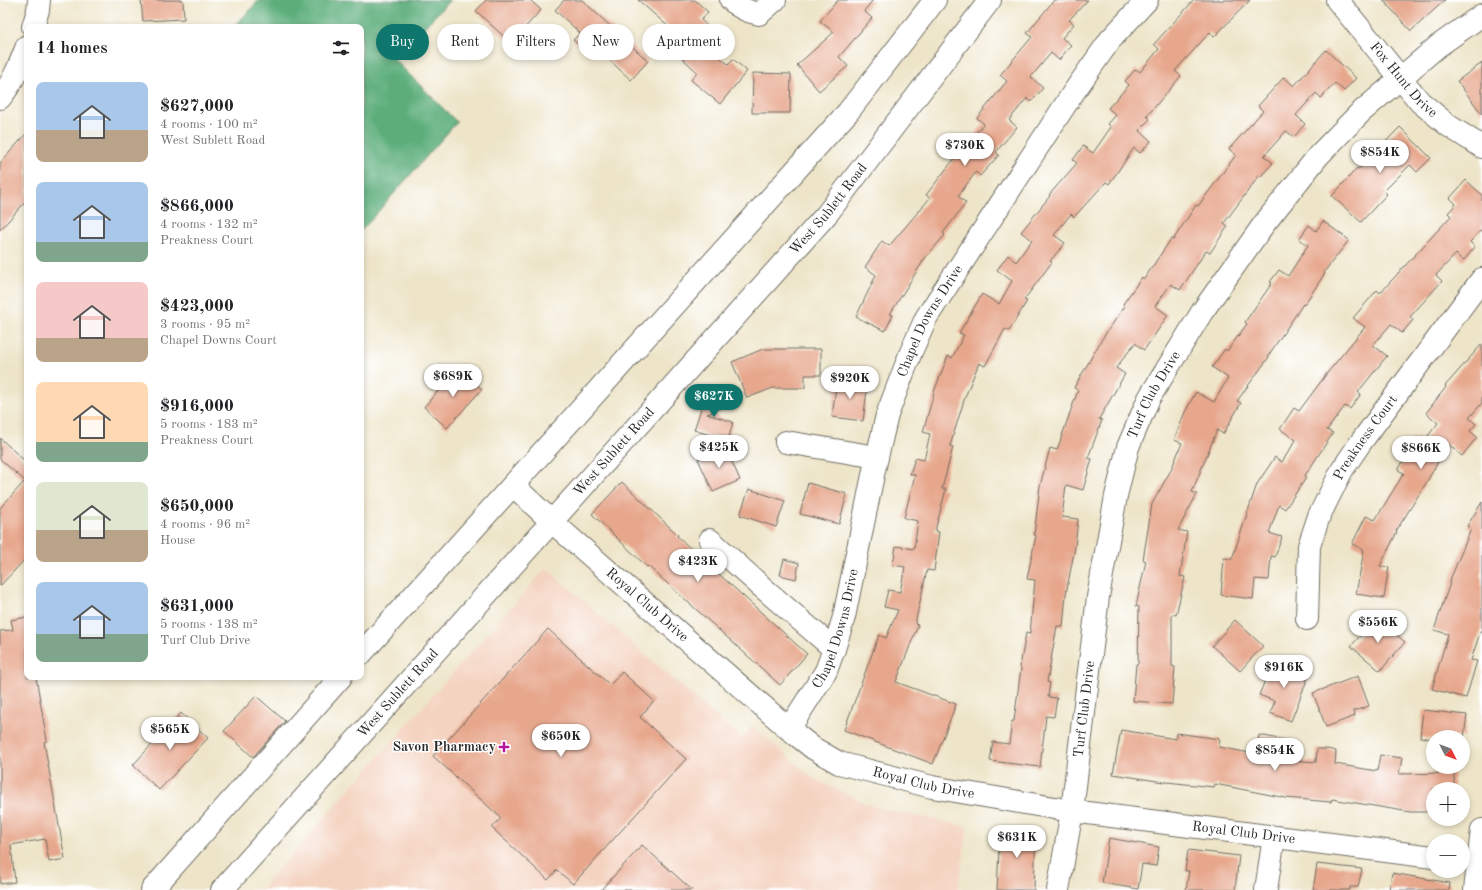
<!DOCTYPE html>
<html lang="en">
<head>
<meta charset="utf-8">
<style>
	body { margin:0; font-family:"Old Standard TT",serif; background:#f2f2f2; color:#202124; height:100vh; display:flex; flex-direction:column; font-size:15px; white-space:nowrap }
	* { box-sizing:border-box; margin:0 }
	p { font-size:13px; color:#757577 }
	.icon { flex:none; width:22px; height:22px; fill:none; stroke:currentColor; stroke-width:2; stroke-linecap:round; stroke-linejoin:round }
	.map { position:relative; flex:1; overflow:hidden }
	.panel { position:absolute; left:24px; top:24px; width:340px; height:656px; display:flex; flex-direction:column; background:#fff; border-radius:8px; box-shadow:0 2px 6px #0003 }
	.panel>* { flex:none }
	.banner { position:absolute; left:376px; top:24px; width:380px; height:36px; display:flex; gap:8px }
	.needle { width:26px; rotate:132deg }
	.buttons { position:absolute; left:1426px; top:730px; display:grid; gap:8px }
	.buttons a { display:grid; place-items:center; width:44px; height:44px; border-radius:50%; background:#fff; box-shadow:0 2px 6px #0003; font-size:20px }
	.price { position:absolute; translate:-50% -34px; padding:0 9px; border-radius:14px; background:#fff; color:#222; font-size:13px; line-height:26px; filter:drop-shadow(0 1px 2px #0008) }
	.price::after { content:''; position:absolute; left:50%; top:24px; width:12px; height:9px; margin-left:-6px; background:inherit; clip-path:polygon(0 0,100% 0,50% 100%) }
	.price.active { background:#0f766e; color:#fff }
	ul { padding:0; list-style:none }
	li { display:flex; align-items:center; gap:12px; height:100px; padding:0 12px }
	li span { display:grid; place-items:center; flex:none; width:112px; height:80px; border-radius:8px; color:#555 }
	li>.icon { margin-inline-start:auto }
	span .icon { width:48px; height:48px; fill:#fffc; stroke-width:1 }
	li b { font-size:17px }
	h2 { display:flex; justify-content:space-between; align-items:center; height:48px; padding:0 12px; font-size:17px }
	.pill { padding:0 14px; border-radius:18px; background:#fff; box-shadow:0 2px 6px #0003; font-size:14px; line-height:36px }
	.pill.active { background:#0f766e; color:#fff }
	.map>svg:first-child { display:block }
	.built { fill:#f4d3c0 }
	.forest { fill:#5cad7a; stroke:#446c52 }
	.building { fill:#e7a78d }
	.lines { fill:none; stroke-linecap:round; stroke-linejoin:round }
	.minor-casing { stroke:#6f6c62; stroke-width:24 }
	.major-casing { stroke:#6f6c62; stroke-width:24 }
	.minor { stroke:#fff; stroke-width:22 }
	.major { stroke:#fff; stroke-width:22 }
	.poi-dot { fill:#b5179e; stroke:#fff; stroke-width:1.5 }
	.labels { text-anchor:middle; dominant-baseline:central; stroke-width:3; stroke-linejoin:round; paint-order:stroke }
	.street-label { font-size:14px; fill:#2b2b2b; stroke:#fff }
	.poi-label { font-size:14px; font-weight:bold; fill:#2b2b2b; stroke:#fff; text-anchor:end }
</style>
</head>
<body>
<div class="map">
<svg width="1482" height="890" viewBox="0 0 1482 890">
	<rect width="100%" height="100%" fill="#fff"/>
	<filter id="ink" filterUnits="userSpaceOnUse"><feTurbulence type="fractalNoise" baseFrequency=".025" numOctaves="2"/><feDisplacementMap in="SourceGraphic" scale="8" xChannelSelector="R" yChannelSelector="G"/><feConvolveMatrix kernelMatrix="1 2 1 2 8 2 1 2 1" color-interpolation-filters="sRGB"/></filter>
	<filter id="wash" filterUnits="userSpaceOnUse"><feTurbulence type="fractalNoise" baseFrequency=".012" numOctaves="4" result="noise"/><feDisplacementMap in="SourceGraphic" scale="16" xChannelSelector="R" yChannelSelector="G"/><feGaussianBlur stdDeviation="0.9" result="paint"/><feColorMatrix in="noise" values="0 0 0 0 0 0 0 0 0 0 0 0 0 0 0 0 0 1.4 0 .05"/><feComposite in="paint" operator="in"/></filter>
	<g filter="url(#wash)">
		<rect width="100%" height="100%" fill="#eee5c9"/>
		<path class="built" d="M546 568 742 739 753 726 813 778 874 807 968 827 958 890H260Z"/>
		<path class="forest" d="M259 0H450L394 59 457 122 361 231V27H234Z"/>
		<g id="blocks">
			<path class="building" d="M141 0H183L184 19 143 21Z
				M486 0H530L541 10 511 43 476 11Z
				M564 0H582L648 61 631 80 594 46 588 53 573 40 580 33 555 10Z
				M638 0H695L708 12 701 20 718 36 707 47 728 64 733 59 747 71 720 104 691 80 697 72 662 39 671 29Z
				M838 0H873L864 11 872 18 839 57 848 66 819 91 797 65 834 32 820 21Z
				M1054 0H1088L1069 20 1074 24 1062 38 1071 45 1059 60 1051 53 1031 77 1043 88 1031 102 1027 98 1009 120 1017 127 996 152 999 155 980 176 976 172 958 196 966 203 943 233 945 235 925 258 890 314 893 315 885 331 856 317 876 275 865 267 882 241 889 246 930 198 926 195 961 150 984 124 977 118 1007 81 1000 75 1032 37 1027 33Z
				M1194 0H1250L1214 37 1210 32 1175 71 1181 76 1147 116 1150 119 1139 130 1151 141 1140 153 1134 148 1109 184 1106 182 1074 217 1071 214 1054 235 1065 243 1050 261 1052 262 1024 300 1027 301 1009 331 1005 329 985 366 979 363 965 397 950 446 953 447 942 489H946L935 531 939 532 934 571 927 570 915 624 918 625 896 682 956 704 933 764 844 730 879 635 886 638 898 610 884 607 888 590 900 592 905 567 893 565 896 546 914 549 918 521 904 518 915 475 910 474 915 458 924 460 930 434 923 432 935 389 948 356 952 358 964 335 959 333 982 294 999 304 1012 281 997 270 1008 255 1016 262 1032 240 1021 232 1050 196 1049 195 1077 163 1073 160 1083 146 1093 153 1111 127 1108 124 1116 115 1108 108 1129 85 1125 81 1136 69 1140 72 1159 49 1154 44Z
				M1383 0H1445L1411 31Z
				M1326 50 1356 78 1344 91 1335 83 1321 98 1316 93 1296 115 1305 124 1294 137 1286 131 1264 156 1273 163 1260 177 1259 176 1224 223 1228 226 1210 253 1206 251 1180 290 1171 284 1155 306 1168 315 1154 336 1144 350 1135 343 1116 368 1125 374 1099 419 1102 420 1088 458 1092 459 1083 490 1066 485 1062 517 1078 519 1075 547 1066 594 1063 627 1057 626 1047 682 1050 683 1048 697 1057 698 1054 717 1046 716 1040 767 990 761 993 742 1009 744 1012 721H1014L1021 668 1020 667 1026 633 1030 634 1035 580 1027 579 1036 535H1034L1040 486 1050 448 1057 450 1078 390 1074 388 1102 339 1125 306 1123 304 1142 277 1144 279 1171 239 1173 240 1196 205 1198 206 1236 155 1229 149 1263 111 1258 106 1284 77 1294 86Z
				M1482 63V114L1457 81Z
				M753 73 791 74 790 113H752Z
				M1400 127 1431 158 1417 172 1410 165 1384 191 1387 194 1361 222 1332 196 1357 168 1359 169Z
				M27 133V200L0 230V163Z
				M1466 180 1482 195V229L1470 242 1475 247 1463 261 1456 254 1436 275 1442 281 1410 317 1413 320 1402 333 1391 324 1373 345 1387 356 1358 392 1361 394 1350 409 1345 406 1327 430 1333 433 1304 477 1306 478 1285 509 1279 505 1269 533 1282 537 1275 557 1271 556 1269 580 1255 579 1253 599 1221 595 1224 558 1232 559 1257 484 1275 457 1282 462 1296 440 1280 429 1294 408 1299 411 1328 372 1365 327 1353 318 1377 290 1380 293 1451 216 1448 213 1456 204 1450 198Z
				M1323 221 1349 240 1324 272 1325 273 1304 305 1303 304 1268 356 1269 357 1237 401 1241 403 1223 434 1217 430 1192 492 1197 494 1178 530 1187 532 1180 576 1185 577 1176 615 1172 614V666L1175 667 1172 704 1133 701 1136 664H1138L1139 607 1136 606 1146 561 1143 560 1152 504 1171 470 1182 443 1174 440 1185 412 1196 392 1214 402 1228 378 1212 367 1225 349 1227 351 1247 324 1245 322 1272 283 1270 282 1279 270 1288 276 1308 245 1299 239 1309 225 1316 231Z
				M1482 344V403L1469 418 1476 424 1470 431 1477 437 1462 456 1448 444 1425 485 1396 531 1397 532 1380 566 1389 567 1384 598 1356 594 1364 550 1352 544 1366 516 1375 520 1404 473 1398 470 1417 437 1424 441 1438 423 1426 413 1446 387 1445 386Z
				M763 349H821V375H805V388H773L747 398 732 362Z
				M458 368 482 389 447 428 424 407Z
				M837 379 868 383 863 421 832 417Z
				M706 393 735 403 707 414 733 422 728 441 694 430Z
				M0 438 27 463V557L0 586V508L25 481 0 459Z
				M725 446 740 480 713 492 698 459Z
				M622 482 678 535 677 536 807 654 780 685 648 566 647 567 592 514Z
				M808 483 847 494 839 524 800 514Z
				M749 489 785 501 776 527 740 515Z
				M1482 502V627L1471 660 1477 661 1466 698 1432 689 1448 634 1434 630 1451 580H1450L1471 529 1467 526Z
				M784 559 799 563 796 579 780 575Z
				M27 617V677H36L47 741 44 742 65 859 49 862 45 839 11 845 15 882 0 884V631L13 630 11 620Z
				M1376 618 1405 642 1380 671 1351 646Z
				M1235 620 1263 646 1240 671 1212 646Z
				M548 629 610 685 622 672 654 701 640 717 686 759 573 884 557 870 548 880 492 828 501 818 433 756Z
				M1273 661 1309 675 1291 721 1270 713 1275 701 1259 695Z
				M1358 676 1369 706 1354 711 1355 716 1326 727 1313 693Z
				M256 696 285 721 253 757 224 731Z
				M1423 710 1467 715 1464 737H1433V739L1420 737Z
				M181 713 208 738 159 790 133 765Z
				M1121 730 1176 739V733L1220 739 1219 747 1255 754 1259 735 1290 741 1279 745 1276 759 1316 762 1317 749H1327L1336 751 1335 764 1377 771 1380 755 1402 758 1399 774 1454 773V789H1433V812H1410L1332 799 1331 802 1286 798 1215 784 1214 787 1157 781 1113 774Z
				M1000 828 1036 829 1034 890H997Z
				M1109 838 1159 847 1156 866 1142 864 1138 889 1102 883Z
				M642 845 692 890H601Z
				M1188 850 1239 856 1235 890H1186L1189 871H1185Z
				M1317 864 1362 869 1358 887H1350V890H1313Z
				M1392 873 1450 883 1449 890H1389Z"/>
		</g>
	</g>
	<g filter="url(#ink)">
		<use href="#blocks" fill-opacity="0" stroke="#6f6c62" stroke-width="1"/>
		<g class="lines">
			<g class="minor-casing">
				<g id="minor">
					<path d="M731 0C739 8 748 12 759 14L775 0"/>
					<path id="s1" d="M1337 0 1420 102 1449 126 1482 147"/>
					<path d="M33 27 38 10 39 0"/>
					<path d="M0 98C13 83 20 64 27 46"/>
					<path d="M786 442 877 457"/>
					<path id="s2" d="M513 485 551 521 789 729 813 748 839 763 932 787 1072 811 1433 857"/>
					<path d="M710 540 762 587 834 649"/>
					<path id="s3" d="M1307 619 1309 546 1319 516 1342 470 1361 442 1482 279"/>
					<path id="s4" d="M789 729 826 671 834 649 844 617 874 470 887 415 911 352 926 318 1073 93 1110 40 1147 0"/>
					<path id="s5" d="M1058 890 1072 811 1098 597 1116 496 1128 447 1149 398 1202 312 1264 224 1319 155 1360 113 1438 46 1482 15"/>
					<path d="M1266 890 1274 837"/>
					<path d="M1475 890 1482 830"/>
				</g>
			</g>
			<g class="major-casing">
				<g id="major">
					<path d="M361 654 848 112 935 0"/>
					<path d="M152 890 341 677"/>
					<path id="s6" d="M222 890 827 214 990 0"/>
				</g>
			</g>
			<use href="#minor" class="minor"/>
			<use href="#major" class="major"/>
		</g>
	</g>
	<path class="poi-dot" d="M502 741h4v4h4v4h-4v4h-4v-4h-4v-4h4z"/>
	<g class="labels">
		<g class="street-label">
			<text stroke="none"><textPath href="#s1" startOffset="104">Fox Hunt Drive</textPath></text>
			<text stroke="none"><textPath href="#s6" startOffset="912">West Sublett Road</textPath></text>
			<text stroke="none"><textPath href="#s4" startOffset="436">Chapel Downs Drive</textPath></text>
			<text stroke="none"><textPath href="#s5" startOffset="507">Turf Club Drive</textPath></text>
			<text stroke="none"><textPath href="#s3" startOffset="196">Preakness Court</textPath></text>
			<text stroke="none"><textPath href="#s6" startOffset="588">West Sublett Road</textPath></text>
			<text stroke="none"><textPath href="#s2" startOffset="180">Royal Club Drive</textPath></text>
			<text stroke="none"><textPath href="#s4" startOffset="112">Chapel Downs Drive</textPath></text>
			<text stroke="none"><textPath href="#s6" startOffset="264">West Sublett Road</textPath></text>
			<text stroke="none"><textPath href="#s5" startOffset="183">Turf Club Drive</textPath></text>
			<text stroke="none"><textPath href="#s2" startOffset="516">Royal Club Drive</textPath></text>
			<text stroke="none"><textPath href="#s2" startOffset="840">Royal Club Drive</textPath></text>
		</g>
		<g class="poi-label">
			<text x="496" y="747">Savon Pharmacy</text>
		</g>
	</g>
</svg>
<div class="buttons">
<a><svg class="needle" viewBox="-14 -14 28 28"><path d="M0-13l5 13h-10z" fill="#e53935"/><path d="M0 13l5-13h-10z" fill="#757577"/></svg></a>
<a>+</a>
<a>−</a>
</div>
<b class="price" style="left:965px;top:167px">$730K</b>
<b class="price" style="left:1380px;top:174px">$854K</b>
<b class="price" style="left:453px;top:398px">$689K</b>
<b class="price" style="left:850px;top:400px">$920K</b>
<b class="price active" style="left:714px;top:418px">$627K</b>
<b class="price" style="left:719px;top:469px">$425K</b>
<b class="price" style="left:1421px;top:470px">$866K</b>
<b class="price" style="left:698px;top:583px">$423K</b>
<b class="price" style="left:1378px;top:644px">$556K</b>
<b class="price" style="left:1284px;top:689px">$916K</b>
<b class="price" style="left:170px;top:751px">$565K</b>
<b class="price" style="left:561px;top:758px">$650K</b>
<b class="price" style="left:1275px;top:772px">$854K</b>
<b class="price" style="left:1017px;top:859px">$631K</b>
<div class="banner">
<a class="pill active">Buy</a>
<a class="pill">Rent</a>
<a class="pill">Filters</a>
<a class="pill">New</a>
<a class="pill">Apartment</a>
</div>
<section class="panel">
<h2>14 homes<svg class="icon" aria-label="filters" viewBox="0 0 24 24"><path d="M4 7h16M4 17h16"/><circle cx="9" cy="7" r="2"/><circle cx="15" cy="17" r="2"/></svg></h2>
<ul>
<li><span style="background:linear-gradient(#a9c7e8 60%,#b9a48a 0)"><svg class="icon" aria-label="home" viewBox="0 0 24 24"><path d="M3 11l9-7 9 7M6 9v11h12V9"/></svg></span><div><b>$627,000</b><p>4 rooms · 100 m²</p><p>West Sublett Road</p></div></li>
<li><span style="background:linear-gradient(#a9c7e8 75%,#7fa58c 0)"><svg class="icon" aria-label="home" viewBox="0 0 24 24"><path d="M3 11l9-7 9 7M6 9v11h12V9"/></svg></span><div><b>$866,000</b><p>4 rooms · 132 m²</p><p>Preakness Court</p></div></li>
<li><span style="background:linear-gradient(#f6c9c9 70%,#b9a48a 0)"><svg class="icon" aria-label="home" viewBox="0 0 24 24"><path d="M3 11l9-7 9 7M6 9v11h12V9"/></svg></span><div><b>$423,000</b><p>3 rooms · 95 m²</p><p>Chapel Downs Court</p></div></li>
<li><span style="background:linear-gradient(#ffd9b3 75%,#7fa58c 0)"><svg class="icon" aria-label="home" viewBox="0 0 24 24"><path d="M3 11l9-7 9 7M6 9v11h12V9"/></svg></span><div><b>$916,000</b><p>5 rooms · 183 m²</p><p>Preakness Court</p></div></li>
<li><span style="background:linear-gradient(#dfe7d0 60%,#b9a48a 0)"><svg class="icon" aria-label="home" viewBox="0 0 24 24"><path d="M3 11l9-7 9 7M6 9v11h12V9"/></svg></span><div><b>$650,000</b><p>4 rooms · 96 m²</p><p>House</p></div></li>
<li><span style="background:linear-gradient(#a9c7e8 65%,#7fa58c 0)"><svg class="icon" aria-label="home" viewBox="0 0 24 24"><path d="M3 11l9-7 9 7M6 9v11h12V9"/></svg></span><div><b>$631,000</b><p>5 rooms · 138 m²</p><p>Turf Club Drive</p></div></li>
</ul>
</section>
</div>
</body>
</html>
